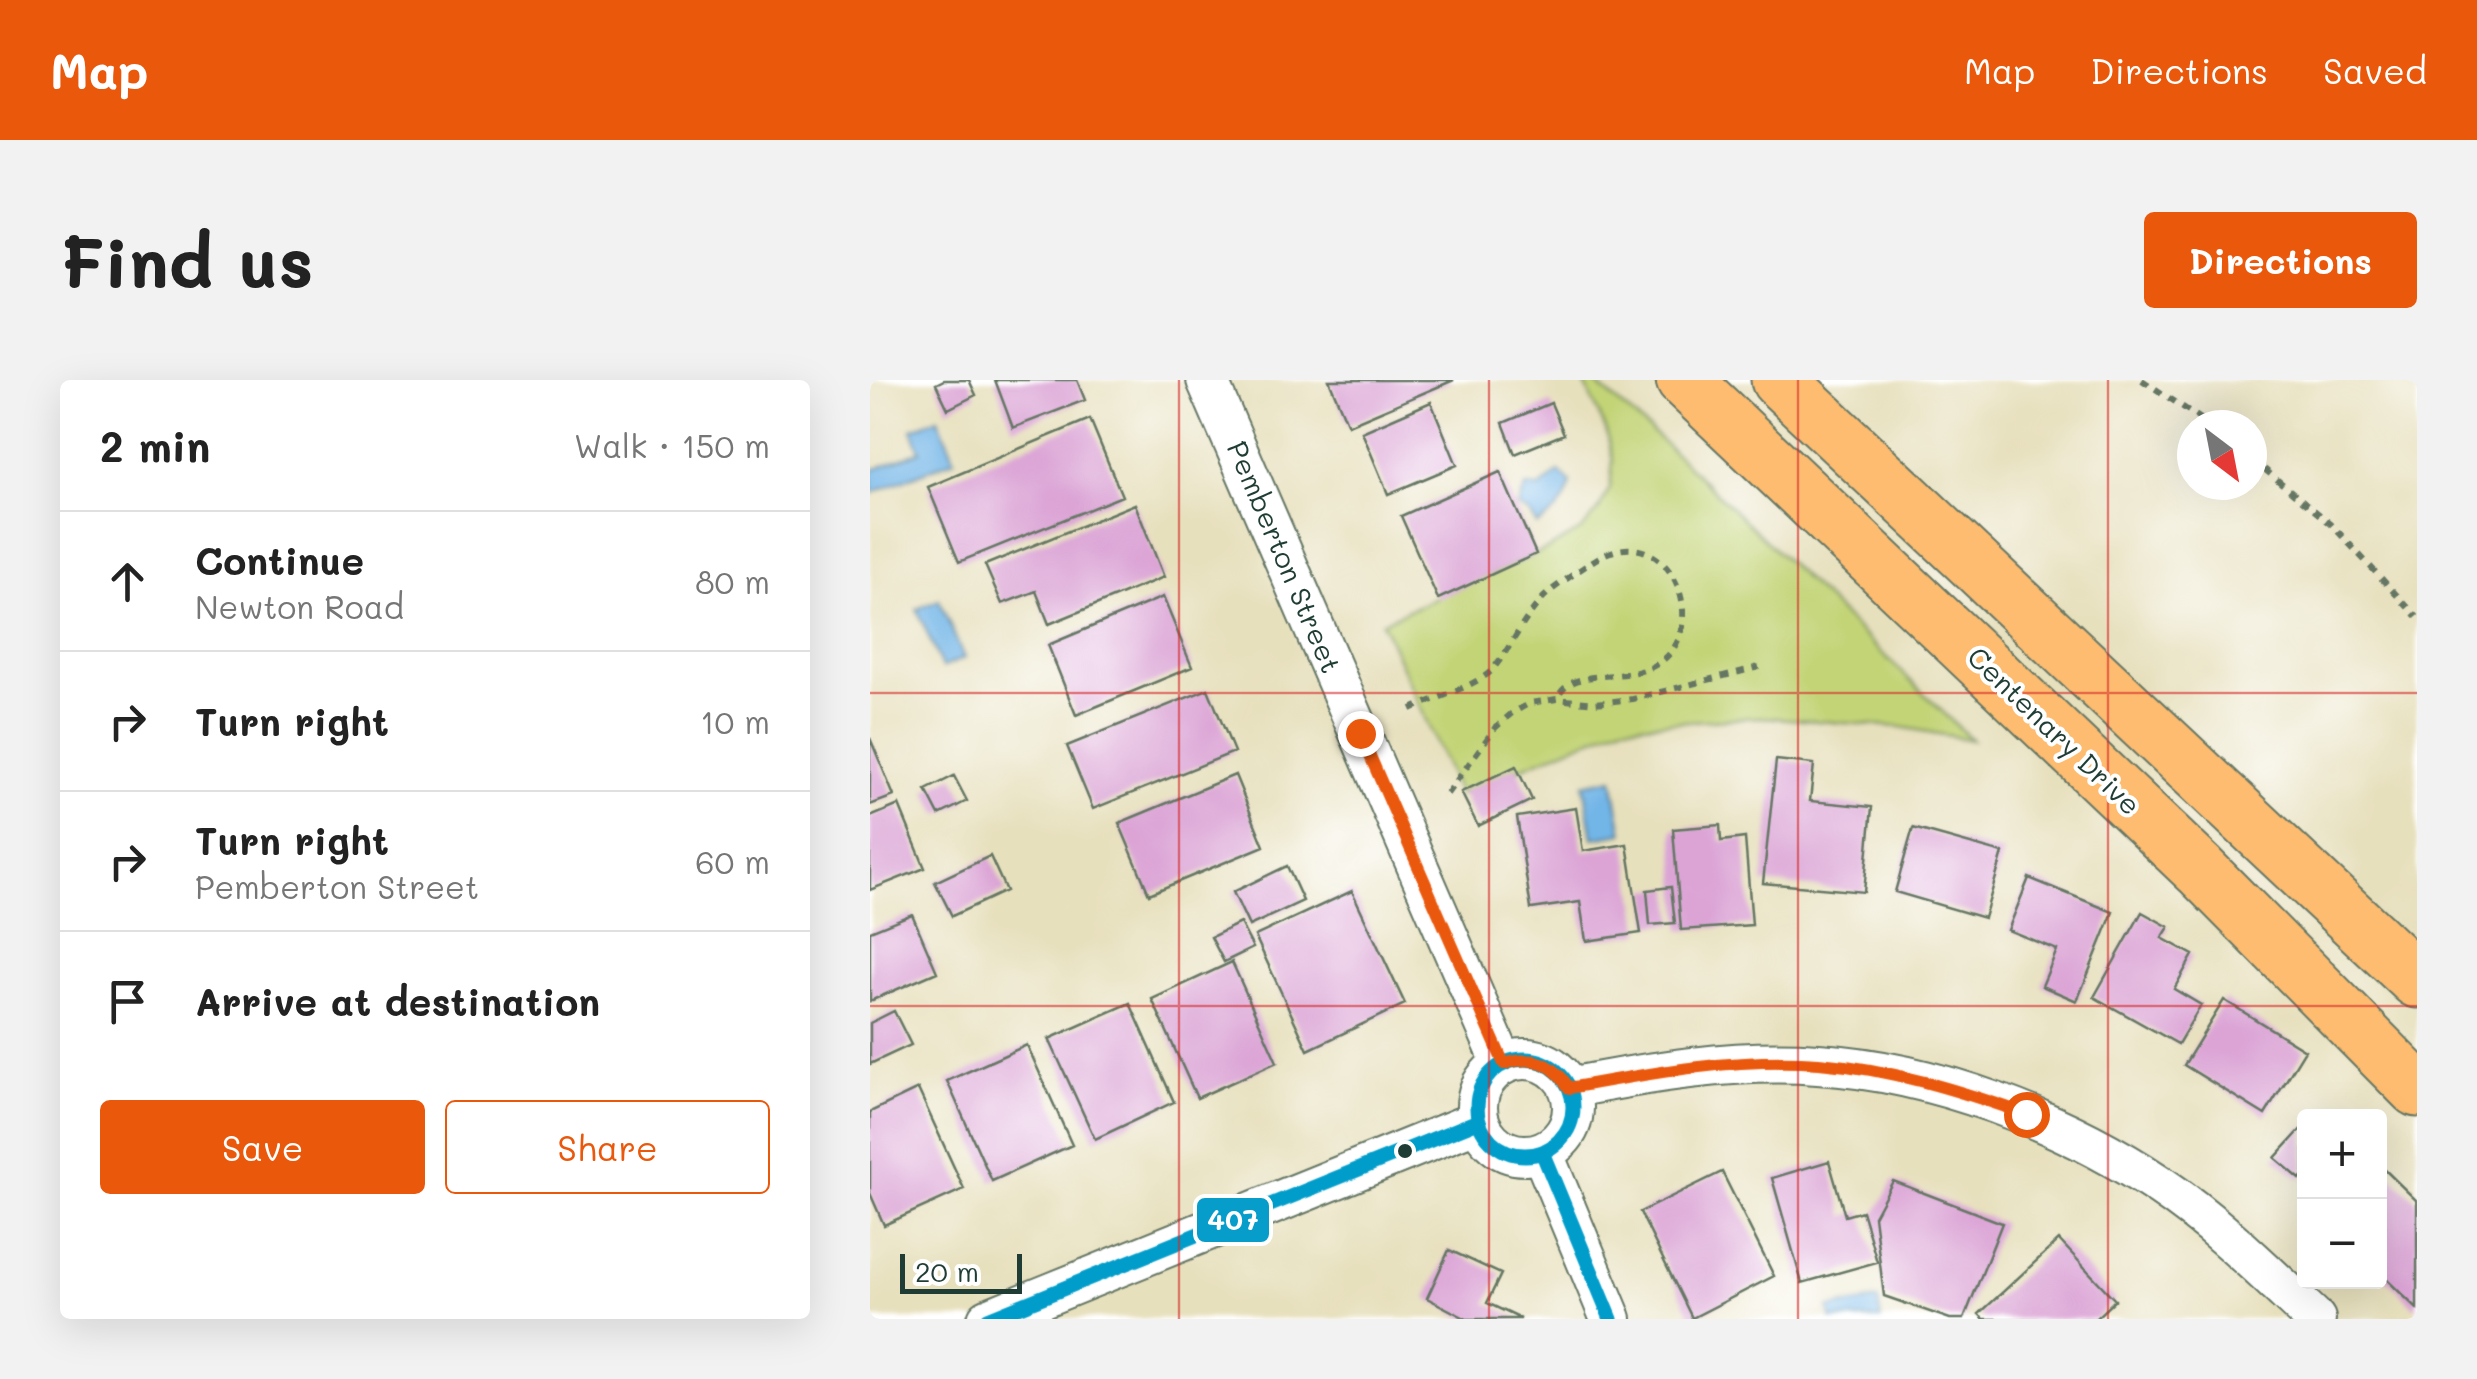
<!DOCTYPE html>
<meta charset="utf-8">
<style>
body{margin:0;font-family:Mali,sans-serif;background:#f2f2f2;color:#222}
.controls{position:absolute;right:30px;bottom:30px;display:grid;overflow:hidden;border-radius:10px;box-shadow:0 10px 40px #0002}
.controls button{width:90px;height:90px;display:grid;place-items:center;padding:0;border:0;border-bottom:2px solid #e0e0e0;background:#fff;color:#222;font:50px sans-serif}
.compass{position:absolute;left:1307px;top:30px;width:90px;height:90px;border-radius:50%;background:#fff;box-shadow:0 10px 40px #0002;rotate:148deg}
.scale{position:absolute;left:30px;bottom:25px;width:122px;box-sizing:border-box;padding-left:10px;border:5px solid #1f3d34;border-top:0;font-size:28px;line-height:35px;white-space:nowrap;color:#1f3d34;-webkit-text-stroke:8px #fff;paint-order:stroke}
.stop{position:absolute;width:30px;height:30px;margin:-22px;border:8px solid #ea580c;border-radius:50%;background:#fff}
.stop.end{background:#ea580c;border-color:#fff;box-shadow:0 2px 10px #0008}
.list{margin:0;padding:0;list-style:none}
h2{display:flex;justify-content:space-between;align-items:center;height:130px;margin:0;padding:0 40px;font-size:42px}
h2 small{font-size:32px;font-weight:400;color:#767676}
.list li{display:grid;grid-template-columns:65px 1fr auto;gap:30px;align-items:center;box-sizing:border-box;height:140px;padding:0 40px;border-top:2px solid #e0e0e0}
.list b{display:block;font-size:38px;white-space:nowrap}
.list p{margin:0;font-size:32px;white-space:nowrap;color:#767676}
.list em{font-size:32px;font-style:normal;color:#767676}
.actions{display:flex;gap:20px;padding:30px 40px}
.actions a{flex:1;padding:22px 0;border:2px solid #ea580c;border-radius:10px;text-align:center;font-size:35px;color:#ea580c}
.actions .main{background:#ea580c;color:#fff}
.icon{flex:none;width:55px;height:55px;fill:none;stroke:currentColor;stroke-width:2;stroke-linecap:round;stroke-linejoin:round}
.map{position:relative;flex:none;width:1547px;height:939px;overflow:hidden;border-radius:10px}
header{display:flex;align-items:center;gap:60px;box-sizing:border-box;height:140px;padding:0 50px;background:#ea580c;color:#fff}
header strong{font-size:48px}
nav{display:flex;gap:55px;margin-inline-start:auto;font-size:35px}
.intro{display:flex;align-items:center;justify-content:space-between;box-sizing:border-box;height:240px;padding:0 60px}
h1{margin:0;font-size:70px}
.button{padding:25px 45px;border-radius:10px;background:#ea580c;color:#fff;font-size:35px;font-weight:700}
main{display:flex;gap:60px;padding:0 60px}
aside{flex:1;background:#fff;border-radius:10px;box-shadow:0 10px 40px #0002}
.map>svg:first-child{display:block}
.green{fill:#c3d477;stroke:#718856;stroke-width:2.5}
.water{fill:#72b5e7;stroke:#48798e;stroke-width:2.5}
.building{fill:#dba4d5}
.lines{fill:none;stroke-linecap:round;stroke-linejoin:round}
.street-casing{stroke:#657664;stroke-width:44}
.highway-casing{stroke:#657664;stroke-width:59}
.path{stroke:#657664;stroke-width:6;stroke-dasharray:8 8;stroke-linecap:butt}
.street{stroke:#fff;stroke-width:40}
.highway{stroke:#febc70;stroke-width:55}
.bus-1-casing{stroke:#fff;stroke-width:22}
.bus-1{stroke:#069dca;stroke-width:15}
.route{stroke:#ea580c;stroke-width:12}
.grid{fill:none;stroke:#d62828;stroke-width:2.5;stroke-opacity:0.55}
.bus-dot{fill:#1f3d34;stroke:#fff;stroke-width:4}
.labels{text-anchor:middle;stroke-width:8;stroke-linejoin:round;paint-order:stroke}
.street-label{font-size:28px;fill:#1f3d34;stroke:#fff}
.line-badge{stroke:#fff;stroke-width:4}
.badge-label{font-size:28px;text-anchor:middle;font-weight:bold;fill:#fff}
</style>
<header>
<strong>Map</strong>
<nav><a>Map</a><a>Directions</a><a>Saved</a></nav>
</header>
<div class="intro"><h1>Find us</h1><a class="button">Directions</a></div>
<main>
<aside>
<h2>2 min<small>Walk · 150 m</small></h2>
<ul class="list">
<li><svg class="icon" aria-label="ahead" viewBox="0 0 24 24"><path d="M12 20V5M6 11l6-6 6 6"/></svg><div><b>Continue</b><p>Newton Road</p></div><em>80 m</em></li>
<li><svg class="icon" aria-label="right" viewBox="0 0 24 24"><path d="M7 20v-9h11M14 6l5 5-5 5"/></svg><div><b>Turn right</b></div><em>10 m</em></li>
<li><svg class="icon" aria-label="right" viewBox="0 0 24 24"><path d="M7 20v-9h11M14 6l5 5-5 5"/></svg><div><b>Turn right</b><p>Pemberton Street</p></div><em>60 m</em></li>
<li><svg class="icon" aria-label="arrive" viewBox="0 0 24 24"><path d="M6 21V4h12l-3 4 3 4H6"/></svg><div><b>Arrive at destination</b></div></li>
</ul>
<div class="actions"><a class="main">Save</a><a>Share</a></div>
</aside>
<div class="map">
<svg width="1547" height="939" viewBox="0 0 1547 939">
<rect width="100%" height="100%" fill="#fff"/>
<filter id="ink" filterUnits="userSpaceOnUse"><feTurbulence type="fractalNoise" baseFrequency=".01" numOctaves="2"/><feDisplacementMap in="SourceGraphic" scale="20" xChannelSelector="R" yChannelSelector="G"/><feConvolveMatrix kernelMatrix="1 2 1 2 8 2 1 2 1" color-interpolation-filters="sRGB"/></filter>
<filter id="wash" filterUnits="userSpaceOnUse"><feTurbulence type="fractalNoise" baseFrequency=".0048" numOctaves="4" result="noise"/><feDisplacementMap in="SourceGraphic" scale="40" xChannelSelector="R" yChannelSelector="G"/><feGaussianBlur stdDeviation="2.25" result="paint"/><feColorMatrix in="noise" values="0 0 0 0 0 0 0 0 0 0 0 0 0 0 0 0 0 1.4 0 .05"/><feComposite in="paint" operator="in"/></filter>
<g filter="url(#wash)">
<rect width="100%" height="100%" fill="#e7e0bd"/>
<path class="green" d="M713,0H722L791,60L1102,360L1030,347L892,337L753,345L589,414L512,242L682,167L712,150L728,131L740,108L743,80L736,50Z"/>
<path class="water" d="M68,38L85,79L2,113L0,91L50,71L42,49Z
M689,92L701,103C695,124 686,134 667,145L659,133L648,127L656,107L670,108Z
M69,220L94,278L72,288L47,229Z
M743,398L753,453L723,458L714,404Z
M1008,920L1011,939H961L959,928Z"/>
<g id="blocks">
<path class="building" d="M74,0H99L106,15L78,29L66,4Z
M125,0H207L215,20L143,48Z
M459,0H584L478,45Z
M561,22L587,85L518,114L492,52Z
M681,23L694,54L645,74L633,43Z
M220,39L252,116L89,182L58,107Z
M630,92L666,174L568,219L531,136Z
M265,124L294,197L179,244L166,211L132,224L115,185Z
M293,217L322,287L206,335L178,265Z
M338,309L364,372L223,429L197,366Z
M0,358L24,416L0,425Z
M906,380L944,384L940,421L1002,427L994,512L893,503Z
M646,386L662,420L608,446L591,412Z
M365,395L394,466L279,514L249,443Z
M84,396L97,421L69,435L56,410Z
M29,425L55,488L0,510V437Z
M706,428L713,471L757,464L771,553L716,561L710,522L661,529L647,437Z
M850,445L851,461L875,458L882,545L811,550L803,449Z
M1043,448L1133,473L1114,538L1025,512Z
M120,476L136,511L82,536L65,502Z
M417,486L433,521L379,546L363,512Z
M1159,498L1243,532L1207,621L1172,606L1187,570L1138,550Z
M801,507L805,543L780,545L777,510Z
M482,511L535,624L438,670L385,556Z
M1272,532L1299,547L1292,558L1323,575L1304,609L1331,625L1308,664L1224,617Z
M42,534L67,592L0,621V551Z
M370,543L383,568L354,582L341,557Z
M362,582L407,682L327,718L282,619Z
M1354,620L1435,670L1395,735L1314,685Z
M260,623L304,722L225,759L179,659Z
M24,631L41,665L0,684V643Z
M157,665L202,765L122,801L77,701Z
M48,709L94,809L14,845L0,813V732Z
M1434,746V794L1430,799L1405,778Z
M959,781L975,836L992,831L1007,882L932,903L902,798Z
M1510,785L1547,821V929L1510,893V852L1515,846L1510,840Z
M852,792L904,896L822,938L770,832Z
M1023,801L1132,843L1094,939H1080L1014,916L1004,836Z
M1189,860L1245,920L1225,939H1114L1109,934Z
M579,870L631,894L617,923L651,939H597L557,918Z"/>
</g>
</g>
<g filter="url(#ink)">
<use href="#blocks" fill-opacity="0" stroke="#657664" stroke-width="2.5"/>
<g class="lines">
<g class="street-casing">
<path id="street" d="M337,0L633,684
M607 727a48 48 0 1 1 96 0a48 48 0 1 1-96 0Z
M699,708C781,692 865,678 948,684C1063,691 1194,741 1289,805C1346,843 1395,892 1445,939
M672,772L741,939
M118,939L608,741"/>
</g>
<g class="highway-casing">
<path id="highway" d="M814,0L1330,490L1547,709
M909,0L1547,600"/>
</g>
<path class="path" d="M1272,0L1340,45
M1382,79L1461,144L1547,237
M541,329C561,320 611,304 623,289C641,267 653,240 672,219C681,209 696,200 708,191C719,184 728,176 741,172C798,152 833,231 801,272C769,312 704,279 687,319
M577,414L624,349L642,333L660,323L687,319L725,323L763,319L889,287"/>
<use href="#street" class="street"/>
<use href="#highway" class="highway"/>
<g class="bus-1-casing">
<path id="bus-1" d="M607 727a48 48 0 1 1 96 0a48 48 0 1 1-96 0Z
M672,772L741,939
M118,939L608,741"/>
</g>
<use href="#bus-1" class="bus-1"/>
</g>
</g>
<g class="lines" filter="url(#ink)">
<path class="route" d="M490,353L634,684C663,675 683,682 699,708C781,693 865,677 949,683C1020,689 1091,711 1156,734"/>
</g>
<path class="grid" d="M309,0V939M619,0V939M928,0V939M1238,0V939M0,313H1547M0,626H1547"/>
<circle class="bus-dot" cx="535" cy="771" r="9"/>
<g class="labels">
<g class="street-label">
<text transform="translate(414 177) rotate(67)" y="10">Pemberton Street</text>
<text transform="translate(1184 351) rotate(44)" y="10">Centenary Drive</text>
</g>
</g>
<rect class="line-badge" x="325" y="816" width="76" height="48" rx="10" fill="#069dca"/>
<g class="badge-label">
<text x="363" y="850">407</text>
</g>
</svg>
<div class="controls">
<button>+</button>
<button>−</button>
</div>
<svg class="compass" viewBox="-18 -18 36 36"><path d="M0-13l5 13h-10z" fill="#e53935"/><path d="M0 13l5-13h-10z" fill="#767676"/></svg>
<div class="scale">20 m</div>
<div class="stop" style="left:1156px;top:734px"></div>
<div class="stop end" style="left:490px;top:353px"></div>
</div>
</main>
